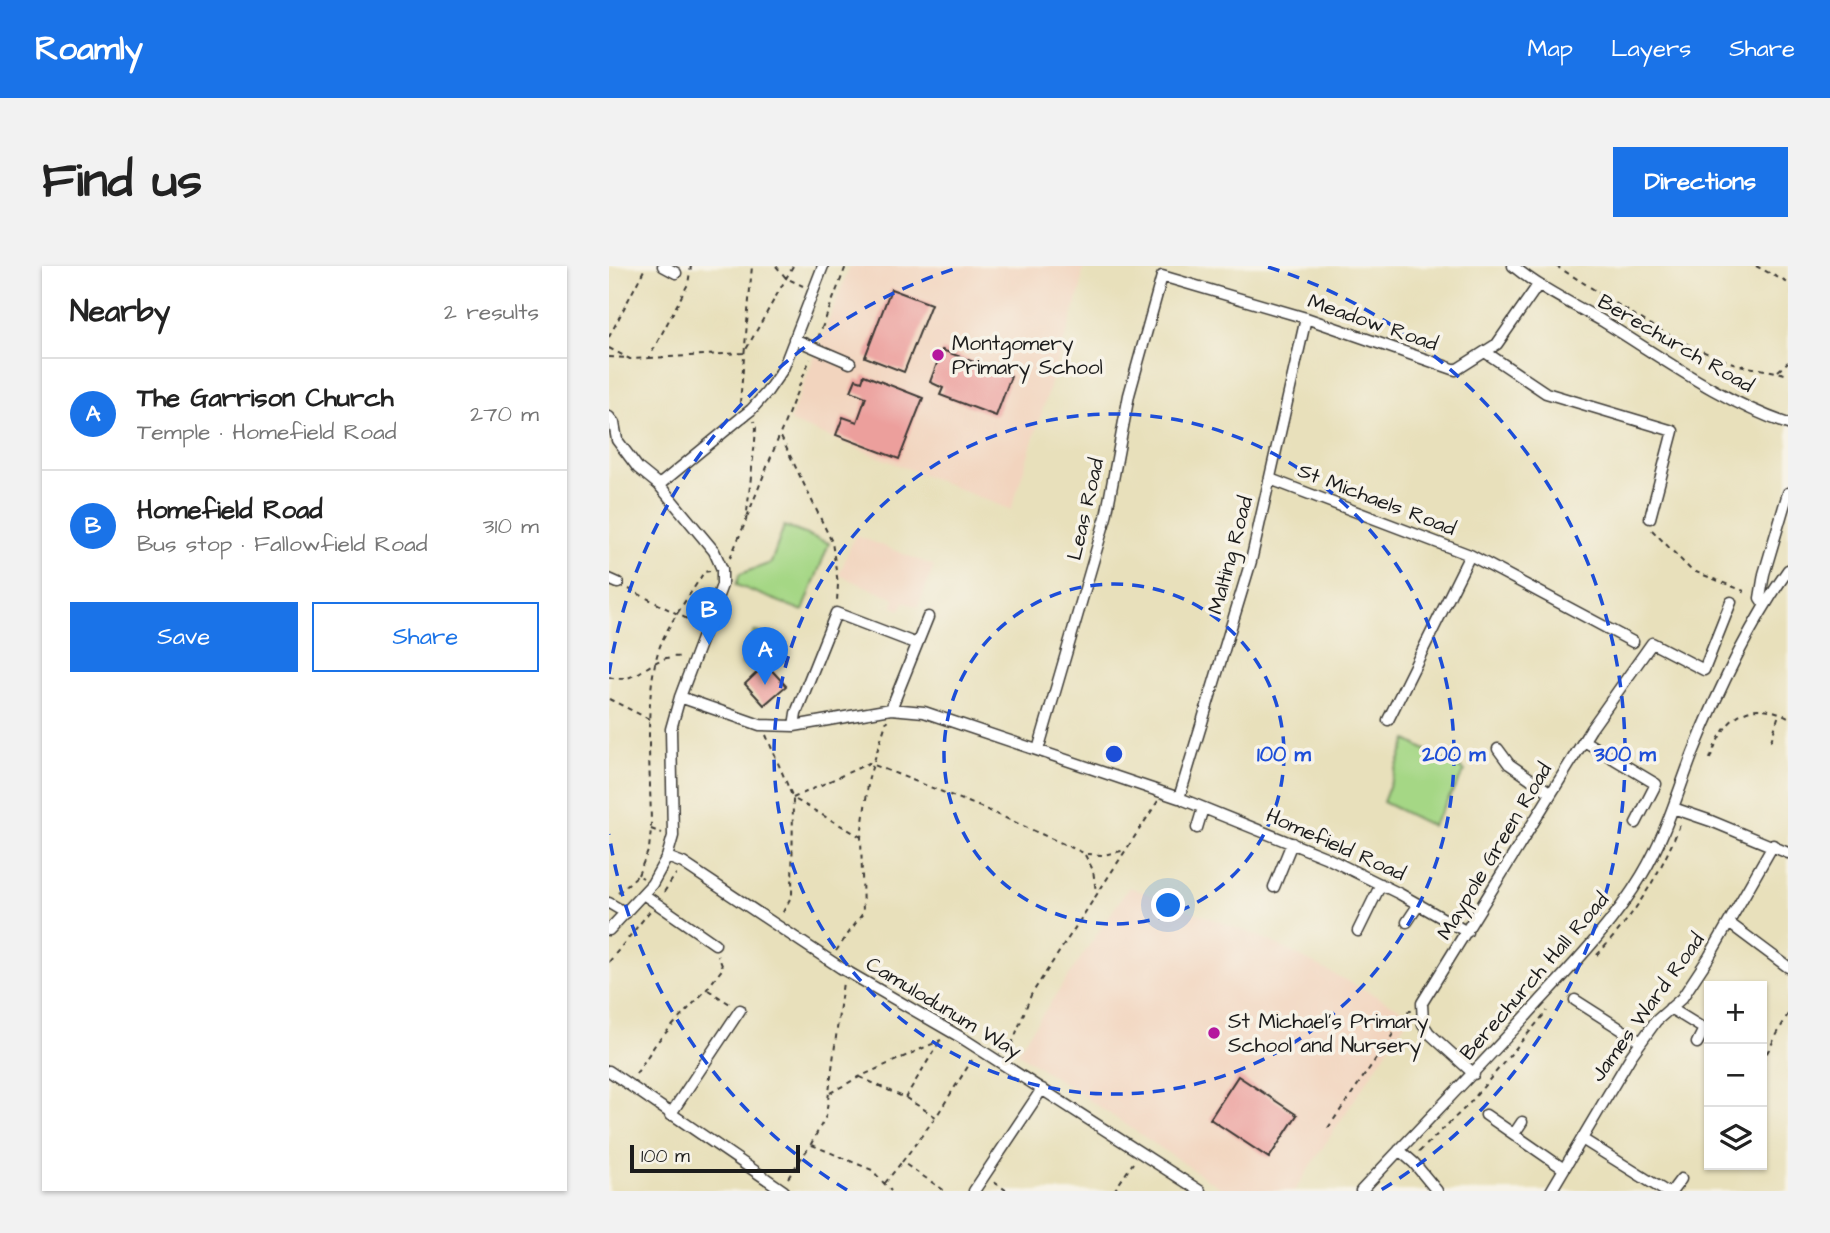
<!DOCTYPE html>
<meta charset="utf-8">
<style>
body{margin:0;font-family:"Architects Daughter",sans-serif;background:#f2f2f2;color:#222}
.controls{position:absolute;right:21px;bottom:21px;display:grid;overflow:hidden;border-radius:0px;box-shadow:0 2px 5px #0004}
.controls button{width:63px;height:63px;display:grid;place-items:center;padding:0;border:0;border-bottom:2px solid #e0e0e0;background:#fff;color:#222;font:35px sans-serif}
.scale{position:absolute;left:21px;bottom:18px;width:170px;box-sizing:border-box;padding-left:7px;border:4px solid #1c1c1c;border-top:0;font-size:19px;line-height:24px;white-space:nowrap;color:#1c1c1c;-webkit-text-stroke:5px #f7f3e8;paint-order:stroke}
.you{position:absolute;left:560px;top:640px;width:24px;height:24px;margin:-18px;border:5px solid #fff;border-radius:50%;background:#1a73e8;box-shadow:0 0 0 10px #1a73e833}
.badge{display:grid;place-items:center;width:46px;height:46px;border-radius:50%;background:#1a73e8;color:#fff;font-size:23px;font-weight:700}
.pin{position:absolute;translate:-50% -58px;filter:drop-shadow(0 2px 4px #0008)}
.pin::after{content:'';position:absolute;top:37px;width:24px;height:21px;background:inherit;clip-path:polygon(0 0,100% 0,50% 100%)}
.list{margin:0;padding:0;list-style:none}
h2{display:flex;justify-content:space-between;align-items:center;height:91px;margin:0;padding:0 28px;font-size:30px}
h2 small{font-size:23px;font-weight:400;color:#767676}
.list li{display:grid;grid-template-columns:46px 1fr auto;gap:21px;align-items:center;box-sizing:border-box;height:112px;padding:0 28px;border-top:2px solid #e0e0e0}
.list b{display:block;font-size:26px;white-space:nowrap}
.list p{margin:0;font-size:23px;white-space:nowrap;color:#767676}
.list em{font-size:23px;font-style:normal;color:#767676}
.actions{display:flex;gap:14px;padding:21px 28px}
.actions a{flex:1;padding:16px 0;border:2px solid #1a73e8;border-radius:0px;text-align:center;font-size:24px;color:#1a73e8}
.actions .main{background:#1a73e8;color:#fff}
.icon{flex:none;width:38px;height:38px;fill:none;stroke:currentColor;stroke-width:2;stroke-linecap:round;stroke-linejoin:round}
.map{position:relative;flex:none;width:1179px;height:925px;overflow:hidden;border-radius:0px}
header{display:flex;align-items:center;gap:42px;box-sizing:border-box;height:98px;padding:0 35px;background:#1a73e8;color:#fff}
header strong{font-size:33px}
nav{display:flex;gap:38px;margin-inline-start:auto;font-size:24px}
.intro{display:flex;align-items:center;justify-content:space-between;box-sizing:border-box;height:168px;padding:0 42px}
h1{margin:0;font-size:49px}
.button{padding:18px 32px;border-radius:0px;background:#1a73e8;color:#fff;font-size:24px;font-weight:700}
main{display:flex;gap:42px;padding:0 42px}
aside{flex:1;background:#fff;border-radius:0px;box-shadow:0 2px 5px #0004}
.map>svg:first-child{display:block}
.built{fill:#f2d4be}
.green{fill:#a5d785;stroke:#607a50;stroke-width:2}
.building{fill:#ec9f9c}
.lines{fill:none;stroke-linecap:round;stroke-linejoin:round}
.minor-casing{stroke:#3b3934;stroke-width:13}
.path{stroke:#3b3934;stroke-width:2;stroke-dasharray:5 5;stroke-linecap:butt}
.minor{stroke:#fff;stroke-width:10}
.minor-bridge-casing{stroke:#3b3934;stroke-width:13;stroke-linecap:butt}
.minor-bridge{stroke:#fff;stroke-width:10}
.ring{fill:none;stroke:#1d4ed8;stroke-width:3.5;stroke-dasharray:12 9}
.poi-dot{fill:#b5179e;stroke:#f7f3e8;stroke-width:2.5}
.labels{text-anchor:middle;stroke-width:7;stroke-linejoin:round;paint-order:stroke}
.street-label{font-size:21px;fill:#1c1c1c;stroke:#f7f3e8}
.poi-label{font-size:21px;fill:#1c1c1c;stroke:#f7f3e8;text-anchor:start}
.centre{fill:#1d4ed8;stroke:#f7f3e8;stroke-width:3.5}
.ring-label{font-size:21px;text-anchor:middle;font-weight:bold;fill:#1d4ed8;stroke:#f7f3e8;stroke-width:7;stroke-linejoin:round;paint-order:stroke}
</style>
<header>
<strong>Roamly</strong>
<nav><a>Map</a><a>Layers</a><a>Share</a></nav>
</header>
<div class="intro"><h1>Find us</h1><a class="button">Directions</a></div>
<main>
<aside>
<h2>Nearby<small>2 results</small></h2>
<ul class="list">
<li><span class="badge">A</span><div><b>The Garrison Church</b><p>Temple · Homefield Road</p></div><em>270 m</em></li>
<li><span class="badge">B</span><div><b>Homefield Road</b><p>Bus stop · Fallowfield Road</p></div><em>310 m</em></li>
</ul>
<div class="actions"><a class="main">Save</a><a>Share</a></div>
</aside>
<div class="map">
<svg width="1179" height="925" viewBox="0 0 1179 925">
<rect width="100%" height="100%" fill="#f7f3e8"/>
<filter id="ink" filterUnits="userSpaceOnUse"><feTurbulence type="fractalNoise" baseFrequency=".0143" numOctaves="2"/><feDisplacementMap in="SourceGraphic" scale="14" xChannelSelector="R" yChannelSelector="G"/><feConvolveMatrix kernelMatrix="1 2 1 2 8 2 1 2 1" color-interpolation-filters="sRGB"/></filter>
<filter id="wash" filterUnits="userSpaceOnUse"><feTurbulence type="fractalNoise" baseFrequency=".00686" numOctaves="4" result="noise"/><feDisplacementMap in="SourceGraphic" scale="28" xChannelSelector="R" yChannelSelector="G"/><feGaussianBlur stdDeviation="1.57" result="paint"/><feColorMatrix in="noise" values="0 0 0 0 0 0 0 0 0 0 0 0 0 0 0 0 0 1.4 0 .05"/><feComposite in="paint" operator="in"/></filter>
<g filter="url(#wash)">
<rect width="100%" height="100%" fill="#e8e0bb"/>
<path class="built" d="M241,0H474L472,22L402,244L180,155Z
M246,269L325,300L309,341L295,336L291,344L284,341L286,333L230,309Z
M520,621L659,674L802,748L685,925H616L408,786Z"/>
<path class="green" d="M175,260L220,277L194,345L127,319L131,308L162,297Z
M145,365L173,376L145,402L133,398Z
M798,474L856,505L823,560L774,536Z"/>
<g id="blocks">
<path class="building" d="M282,23L322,38L295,106L256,91Z
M333,84L402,110L387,150L331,129L334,122L321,116Z
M255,109L314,132L290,193L227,169L234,151L248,156L257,131L242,125L247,113L253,115Z
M157,398L177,420L155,439L136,418Z
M629,810L688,849L660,892L601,853Z"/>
</g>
</g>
<g filter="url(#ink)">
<use href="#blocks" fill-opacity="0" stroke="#3b3934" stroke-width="2"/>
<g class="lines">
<g class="minor-casing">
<path id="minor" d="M54,0L67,7
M904,0C932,23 964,38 995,56C1055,93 1112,135 1179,158
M185,73L241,97
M876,86L937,127L1064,165L1041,252
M142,144L158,126L174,103L214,0
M0,151L5,157L8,174L29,202L50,219L105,285L113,303V319L71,431L62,463L64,570L58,591L43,618L0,664
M661,213L861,289L1024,376
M50,219L133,151
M0,313L9,317
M1155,338L1151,332L1155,308L1179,227
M71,431L151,459L185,460L282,443L315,446L570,532L642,295L697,52
M282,443L319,351
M779,454L861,289
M185,460L187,447L227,347L308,378
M975,475L1047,518L1027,557
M889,483L900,498L942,527
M429,484L497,251L520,129L553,10L697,52L847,104L888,78L929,19
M575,534L716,591L791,628L858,666
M1064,542L1102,555L1179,587
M588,562L594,542
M58,591L74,597L232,702L353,772L591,925
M665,621L683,577
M34,628L106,678
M0,637L17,647
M798,656L810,638
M1120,657L1179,701
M749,665L772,618
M966,734L1032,776
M1061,742L1100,766
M1088,777L1095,763
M0,805L175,925
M865,808L820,767L814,758L813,737L982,463L1043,377L1095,404L1122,336
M61,849L131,744
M877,849L955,903
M905,868L913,856
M973,873L1056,925
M790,884L805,897L828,925
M365,925L433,823
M752,925C811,861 872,800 930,736C967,696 1005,656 1033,609C1056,571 1068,528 1084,487C1110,422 1139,361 1179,304
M942,925L1022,790L1047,755L1073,732L1100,691L1164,579
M1063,925L1072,913"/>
</g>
<path class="path" d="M167,0L177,12L194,20
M947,0C1004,34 1057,74 1121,96C1139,103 1160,103 1179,109
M1147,0L1179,17
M0,71L37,0
M209,72L237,0
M0,82L21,93L40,92L79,18L82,0
M0,91L20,92
M40,92L135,87L184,0
M1169,105L1179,96
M131,137L143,0
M172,171L223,276L229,318L228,335
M138,251L201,93
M1043,264L1082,304L1135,325L1133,331
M121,292L137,255L146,175L147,162L145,155
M20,323L86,357
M0,411C30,421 40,387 73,391
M0,433L40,453
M157,469L184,532L183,629L173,648
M1162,475L1170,448
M1101,493C1114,455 1137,429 1179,451
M184,532L260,497L374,542L477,588L494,589L517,584
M187,534L252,571
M42,563L53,567
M476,589L484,604L487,626
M29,609L40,583L42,563C42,510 33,422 53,375C62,354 83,326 95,306L101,305
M55,626L67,608
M9,627L29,609L34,612
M227,685L254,647L252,571L260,511L278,454
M988,689C1025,650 1053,606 1072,556
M0,696L41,645
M99,724L121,738
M399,788L422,729L549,535
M1153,796L1179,748
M27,808L48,776L98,723L114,702L109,689
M251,811L296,832L331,775
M221,827L250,811L332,774
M297,832L327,851L363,794
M326,852L293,896L336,925
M719,862L800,745H804
M203,879L263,904L282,925
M810,886L860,838L938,745
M179,912L202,878L217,850L234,716
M385,916L398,925
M276,917L292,897
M505,925L524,897"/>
<use href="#minor" class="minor"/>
<g class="minor-bridge-casing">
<path id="minor-bridge" d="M133,151L142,144"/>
</g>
<use href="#minor-bridge" class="minor-bridge"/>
</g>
</g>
<g class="ring">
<circle cx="505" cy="488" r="170"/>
<circle cx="505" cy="488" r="340"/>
<path d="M238 924A511 511 0 0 1 0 568M0 408A511 511 0 0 1 351 1M659 1A511 511 0 0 1 772 924"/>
</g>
<g class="poi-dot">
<circle cx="329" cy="89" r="7"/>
<circle cx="605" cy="767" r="7"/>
</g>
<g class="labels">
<g class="street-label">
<text transform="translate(764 56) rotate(19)" y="7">Meadow Road</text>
<text transform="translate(1067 77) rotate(30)" y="7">Berechurch Road</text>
<text transform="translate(768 233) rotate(21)" y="7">St Michaels Road</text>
<text transform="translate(476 243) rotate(-77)" y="7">Leas Road</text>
<text transform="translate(621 289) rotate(-75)" y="7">Malting Road</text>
<text transform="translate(727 578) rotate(24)" y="7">Homefield Road</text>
<text transform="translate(885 585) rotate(-59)" y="7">Maypole Green Road</text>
<text transform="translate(925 710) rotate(-49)" y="7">Berechurch Hall Road</text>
<text transform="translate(335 741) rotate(31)" y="7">Camulodunum Way</text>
<text transform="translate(1038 741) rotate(-54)" y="7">James Ward Road</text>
</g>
<g class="poi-label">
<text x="343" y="84">Montgomery<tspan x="343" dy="24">Primary School</tspan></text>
<text x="619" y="762">St Michael's Primary<tspan x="619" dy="24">School and Nursery</tspan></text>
</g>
</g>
<circle cx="505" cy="488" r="10" class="centre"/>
<g class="ring-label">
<text x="675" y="495">100 m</text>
<text x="845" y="495">200 m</text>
<text x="1016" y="495">300 m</text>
</g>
</svg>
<div class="controls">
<button>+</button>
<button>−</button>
<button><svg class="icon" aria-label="layers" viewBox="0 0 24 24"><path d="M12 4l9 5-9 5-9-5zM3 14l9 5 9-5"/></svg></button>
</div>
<div class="scale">100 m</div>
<div class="you"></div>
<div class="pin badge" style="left:156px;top:419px">A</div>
<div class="pin badge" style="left:100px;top:379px">B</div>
</div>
</main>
